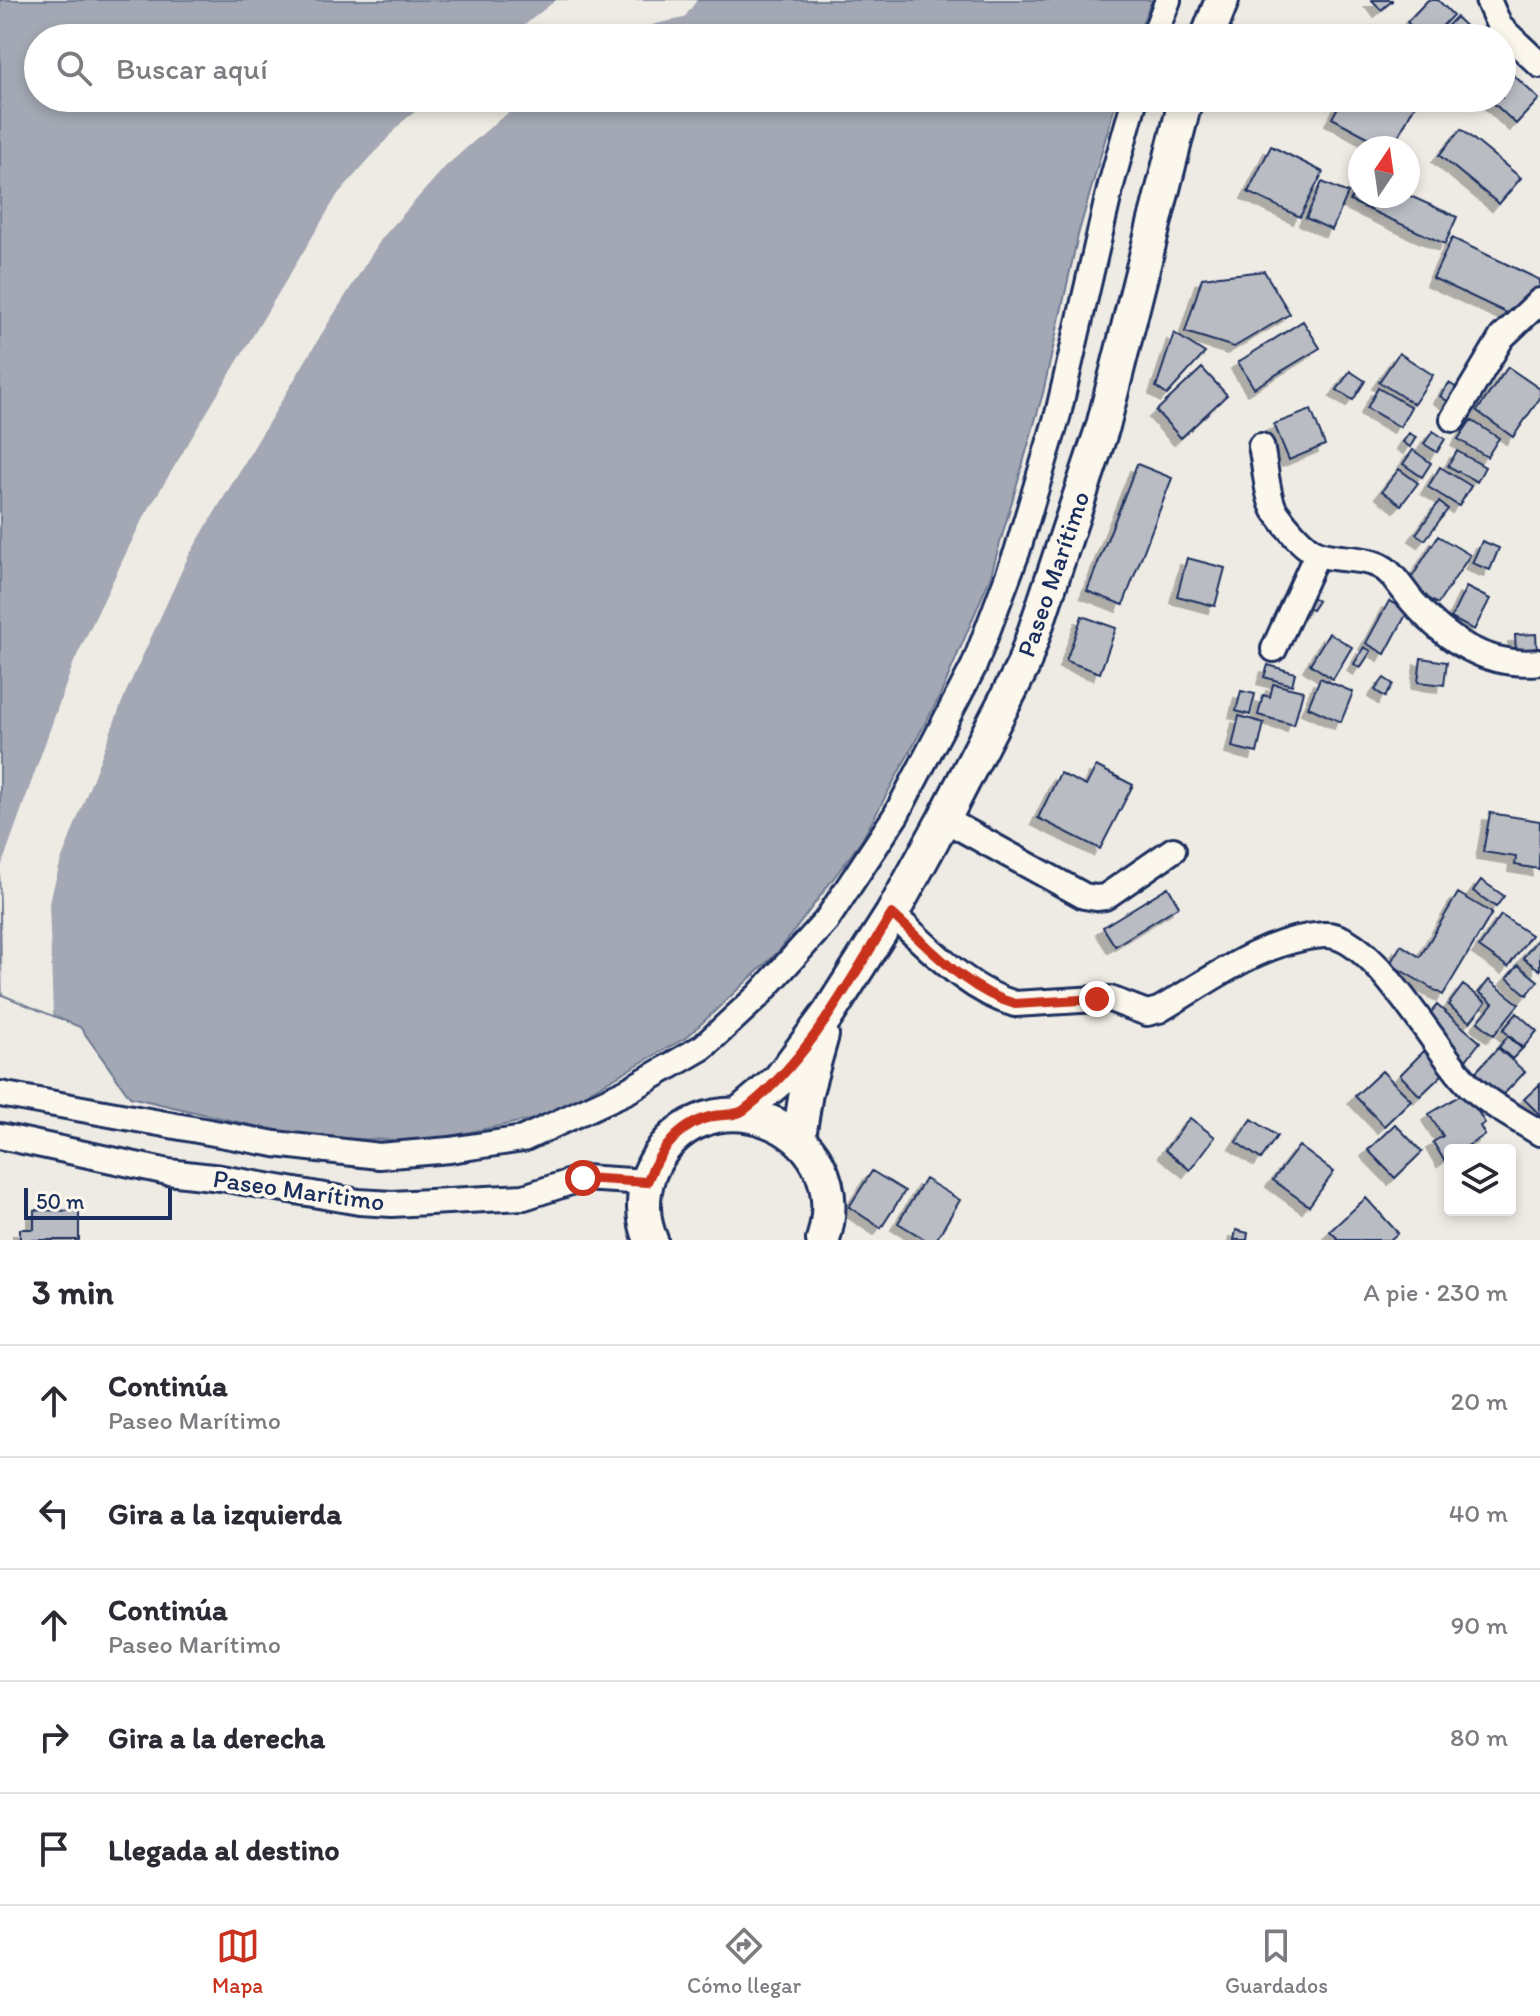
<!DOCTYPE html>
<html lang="es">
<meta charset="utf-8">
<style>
body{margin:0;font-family:Itim,sans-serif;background:#f7f7f7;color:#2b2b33}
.controls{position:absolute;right:24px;bottom:24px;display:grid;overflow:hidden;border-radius:8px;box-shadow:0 4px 12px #0003}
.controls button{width:72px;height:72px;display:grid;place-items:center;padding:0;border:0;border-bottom:2px solid #e1e1e2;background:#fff;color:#2b2b33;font:40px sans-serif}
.compass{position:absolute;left:1348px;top:136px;width:72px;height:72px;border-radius:50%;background:#fff;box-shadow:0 4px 12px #0003;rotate:13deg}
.scale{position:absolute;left:24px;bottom:20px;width:148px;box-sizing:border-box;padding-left:8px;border:4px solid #1b2f5e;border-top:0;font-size:22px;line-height:28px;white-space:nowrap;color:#1b2f5e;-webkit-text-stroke:6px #fbf7ec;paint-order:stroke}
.stop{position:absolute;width:24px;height:24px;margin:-18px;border:6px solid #c8321e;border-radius:50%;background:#fff}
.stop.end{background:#c8321e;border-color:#fff;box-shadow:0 2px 8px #0008}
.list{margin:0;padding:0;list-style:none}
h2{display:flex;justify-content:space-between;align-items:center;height:104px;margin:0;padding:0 32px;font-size:34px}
h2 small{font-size:26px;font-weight:400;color:#7c7c81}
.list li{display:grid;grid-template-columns:52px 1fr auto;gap:24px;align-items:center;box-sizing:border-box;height:112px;padding:0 32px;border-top:2px solid #e1e1e2}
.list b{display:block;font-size:30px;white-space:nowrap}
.list p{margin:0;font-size:26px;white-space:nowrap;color:#7c7c81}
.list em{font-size:26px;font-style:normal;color:#7c7c81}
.icon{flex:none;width:44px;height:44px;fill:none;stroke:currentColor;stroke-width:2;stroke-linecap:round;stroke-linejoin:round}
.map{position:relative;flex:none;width:1540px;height:1240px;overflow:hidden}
.search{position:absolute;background:#fff;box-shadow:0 4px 12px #0003;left:24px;right:24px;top:24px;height:88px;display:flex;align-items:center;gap:20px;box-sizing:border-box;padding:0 28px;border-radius:44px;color:#7c7c81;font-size:30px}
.sheet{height:664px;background:#fff}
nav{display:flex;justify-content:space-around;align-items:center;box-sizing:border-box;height:112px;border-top:2px solid #e1e1e2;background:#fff;font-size:22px;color:#7c7c81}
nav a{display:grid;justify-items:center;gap:4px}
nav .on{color:#c8321e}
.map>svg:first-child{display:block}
.water{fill:#a3a8b4;stroke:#6d7892;stroke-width:2}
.pier{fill:#eeebe4}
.building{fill:#b9bcc3;stroke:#1b2f5e;stroke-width:2;filter:url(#shadow)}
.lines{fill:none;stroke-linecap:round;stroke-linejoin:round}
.minor-casing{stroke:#1b2f5e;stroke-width:30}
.major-casing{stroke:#1b2f5e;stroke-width:38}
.minor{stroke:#fbf7ec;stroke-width:24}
.major{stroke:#fbf7ec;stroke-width:32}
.route{stroke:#c8321e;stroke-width:10}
.labels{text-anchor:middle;stroke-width:8;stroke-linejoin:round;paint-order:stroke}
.street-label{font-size:26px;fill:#1b2f5e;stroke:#fbf7ec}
</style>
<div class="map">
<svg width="1540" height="1240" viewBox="0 0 1540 1240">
<defs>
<filter id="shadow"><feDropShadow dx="-7" dy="7" stdDeviation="0" flood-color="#0004"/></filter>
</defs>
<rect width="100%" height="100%" fill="#eeebe4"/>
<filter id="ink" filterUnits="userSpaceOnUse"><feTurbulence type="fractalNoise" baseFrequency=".0125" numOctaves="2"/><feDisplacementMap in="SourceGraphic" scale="16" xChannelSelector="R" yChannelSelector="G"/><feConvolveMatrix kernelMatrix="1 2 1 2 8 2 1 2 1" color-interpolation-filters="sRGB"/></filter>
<g filter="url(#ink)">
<path class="water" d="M0,0H1152L1136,38H38V98H1117L1078,235L1043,393L990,578L940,696L862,840L779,951L687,1037L544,1117L425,1141L302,1137L130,1097L80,1027L0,994Z"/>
<path class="pier" d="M556,0H697L684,18L655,24L622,38H508Z
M432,98H530L497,121L446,166L382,238L327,325L188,557L126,692L61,861L49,903L53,1015L3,994L0,870L74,662L141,522L338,194L402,122Z"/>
<path class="building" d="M1372,0H1392V1L1381,10Z
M1428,0H1438L1453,15L1431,38H1423L1407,22Z
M1456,17L1478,38H1436Z
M1506,68L1539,99L1516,124L1488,98H1502V72Z
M1343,98H1407L1416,103L1392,148H1388L1332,118Z
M1461,129L1521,178L1499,204L1439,155Z
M1271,146L1323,172L1300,217L1248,192Z
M1360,178V196L1408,195L1457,217L1445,244L1350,201Z
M1322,182L1348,193L1332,230L1306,218Z
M1452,238L1540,280V289L1511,315L1433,278Z
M1264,271L1290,314L1234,347L1185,332L1202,278Z
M1303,321L1320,348L1254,388L1238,362Z
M1174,333L1205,353L1167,395L1156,387Z
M1399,353L1433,375L1414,404L1379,382Z
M1508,367L1540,389V398L1513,437L1477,411Z
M1202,368L1227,395L1181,438L1156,411Z
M1350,371L1365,381L1353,400L1337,390Z
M1449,383L1462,391L1453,405L1440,396Z
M1378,388L1411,407L1400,427L1367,408Z
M1311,410L1325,445L1289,460L1274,424Z
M1471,420L1499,438L1487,457L1458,439Z
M1433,431L1445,439L1437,452L1424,444Z
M1409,433L1416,437L1410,447L1403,442Z
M1413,450L1431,463L1422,477L1403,464Z
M1457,451L1485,467L1477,482L1448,466Z
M1137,464L1172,478L1123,605L1087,591Z
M1440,467L1471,486L1459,506L1428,487Z
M1399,469L1418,483L1401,505L1382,491Z
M1439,502L1448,509L1425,540L1416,534Z
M1438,536L1470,555L1438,604L1407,585Z
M1482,541L1499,548L1490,570L1472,563Z
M1187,558L1225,568L1215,606L1177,596Z
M1466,587L1490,599L1474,630L1451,618Z
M1309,595L1318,601L1312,610L1303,604Z
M1389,601L1408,611L1385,654L1366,643Z
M1082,616L1116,628L1100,673L1066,661Z
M1329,633L1352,647L1333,679L1310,664Z
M1536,634L1537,652H1516L1515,635Z
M1364,647L1371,651L1360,668L1354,664Z
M1421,658L1447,662L1444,685L1418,682Z
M1268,665L1295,673L1292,685L1264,677Z
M1320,678L1353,692L1341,722L1308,707Z
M1384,678L1393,684L1385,697L1375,690Z
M1273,684L1303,691L1294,725L1258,715L1263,695L1270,697Z
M1241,691L1255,694L1250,715L1236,711Z
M1239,716L1264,723L1257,753L1232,747Z
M1096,766L1133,785L1100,849L1038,818L1060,773L1086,786Z
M1490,813L1540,821L1539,869L1515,865L1516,857L1483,852Z
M1481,880L1504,896L1496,907L1473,891Z
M1168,887L1179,906L1115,946L1103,927Z
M1458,893L1492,913L1443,995L1390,964L1401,945L1420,957Z
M1501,915L1531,935L1508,967L1479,947Z
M1540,936V970L1523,958Z
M1518,965L1538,981L1527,995L1507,978Z
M1489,980L1519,1004L1494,1035L1478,1022L1493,1003L1479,992Z
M1463,985L1486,1002L1470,1022L1448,1005Z
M1437,1005L1480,1042L1466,1060L1422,1023Z
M1517,1013L1537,1031L1523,1048L1503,1030Z
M1508,1036L1522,1049L1512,1059L1499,1047Z
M1498,1048L1525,1072L1502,1096L1498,1092L1492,1099L1470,1078Z
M1424,1051L1445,1072L1420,1096L1400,1075Z
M1382,1071L1411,1100L1384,1126L1355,1096Z
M1540,1084V1115L1524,1099Z
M1466,1092L1485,1123L1480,1126L1485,1135L1461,1150H1450V1156L1444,1160L1433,1142L1443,1136L1429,1114Z
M1190,1118L1215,1137L1190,1170L1165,1150Z
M1252,1119L1277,1136L1261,1159L1236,1142Z
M1395,1124L1422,1152L1395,1178L1368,1150Z
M1299,1146L1334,1172L1309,1206L1273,1180Z
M872,1171L905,1191L881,1228L849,1207Z
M925,1179L960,1200L936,1240H926L898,1223Z
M1366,1198L1398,1233L1390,1240H1339L1330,1231Z
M34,1210L79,1211V1240H20V1229H34Z
M1236,1230L1248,1233L1247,1240H1234Z"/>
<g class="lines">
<g class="minor-casing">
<path id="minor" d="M1488,0L1500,27L1540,65
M1153,38L1168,0
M1453,419L1502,337L1540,301
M1261,446C1265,462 1267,500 1276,512C1285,525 1304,549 1319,554C1340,561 1367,556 1385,569C1396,577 1404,592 1413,602C1446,640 1488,668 1540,662
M1274,649L1317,554
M944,819L1084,896L1096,898L1105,897L1173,850
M892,914C929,947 966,990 1015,1004L1097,999H1110L1147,1013L1159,1010C1211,980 1263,939 1324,935C1372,931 1436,1053 1469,1085C1490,1105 1516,1118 1540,1133
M0,1094L275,1144L379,1156L450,1150L523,1139L627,1091L703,1047L758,996L826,921L896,815L974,666L1017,552L1058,414L1111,185L1135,98
M0,1136L168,1172L221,1178L359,1202L392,1204L524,1197L583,1178L647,1182"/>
</g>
<g class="major-casing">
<path id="major" d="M1207,38L1222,0
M740,1113L779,1080L829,1013L892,914L944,819L1023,666L1103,426L1186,98
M799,1137L806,1092L822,1035
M651,1240C642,1220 642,1195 649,1175C694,1062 860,1121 823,1240"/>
</g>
<use href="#minor" class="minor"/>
<use href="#major" class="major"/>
</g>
</g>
<g class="lines" filter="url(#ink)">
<path class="route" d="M583,1178L647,1182C659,1151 680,1123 714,1116C724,1114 736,1116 744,1110C809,1061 849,981 892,914C929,947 966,990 1015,1004L1097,999"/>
</g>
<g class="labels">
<g class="street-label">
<text transform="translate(1053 574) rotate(-71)" y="9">Paseo Marítimo</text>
<text transform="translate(299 1190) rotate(8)" y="9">Paseo Marítimo</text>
</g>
</g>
</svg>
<div class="controls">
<button><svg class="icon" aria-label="layers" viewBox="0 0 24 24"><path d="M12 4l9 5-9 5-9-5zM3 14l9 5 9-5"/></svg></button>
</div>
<svg class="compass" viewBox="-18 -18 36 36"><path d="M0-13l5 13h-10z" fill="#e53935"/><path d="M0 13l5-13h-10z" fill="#7c7c81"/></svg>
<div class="scale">50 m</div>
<div class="stop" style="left:583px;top:1178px"></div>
<div class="stop end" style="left:1097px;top:999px"></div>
<div class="search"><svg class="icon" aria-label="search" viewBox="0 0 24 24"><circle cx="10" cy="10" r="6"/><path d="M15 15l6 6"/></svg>Buscar aquí</div>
</div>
<section class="sheet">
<h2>3 min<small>A pie · 230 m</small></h2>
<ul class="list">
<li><svg class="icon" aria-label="ahead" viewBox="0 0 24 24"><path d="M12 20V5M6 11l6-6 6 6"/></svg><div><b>Continúa</b><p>Paseo Marítimo</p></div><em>20 m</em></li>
<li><svg class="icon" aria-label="left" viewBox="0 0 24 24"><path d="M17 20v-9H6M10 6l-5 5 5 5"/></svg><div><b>Gira a la izquierda</b></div><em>40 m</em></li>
<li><svg class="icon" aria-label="ahead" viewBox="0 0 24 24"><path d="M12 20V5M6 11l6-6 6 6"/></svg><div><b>Continúa</b><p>Paseo Marítimo</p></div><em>90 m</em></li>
<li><svg class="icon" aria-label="right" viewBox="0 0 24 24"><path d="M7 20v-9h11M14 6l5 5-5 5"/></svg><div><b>Gira a la derecha</b></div><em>80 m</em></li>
<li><svg class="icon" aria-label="arrive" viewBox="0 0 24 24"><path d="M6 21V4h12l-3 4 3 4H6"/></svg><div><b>Llegada al destino</b></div></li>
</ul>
</section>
<nav>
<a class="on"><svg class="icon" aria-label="map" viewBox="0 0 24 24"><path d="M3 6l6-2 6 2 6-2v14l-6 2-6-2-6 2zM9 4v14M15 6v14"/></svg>Mapa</a>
<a><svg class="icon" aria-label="directions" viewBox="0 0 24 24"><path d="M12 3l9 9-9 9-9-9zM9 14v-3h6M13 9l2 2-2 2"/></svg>Cómo llegar</a>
<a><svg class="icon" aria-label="saved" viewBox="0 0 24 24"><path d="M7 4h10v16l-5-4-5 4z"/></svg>Guardados</a>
</nav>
